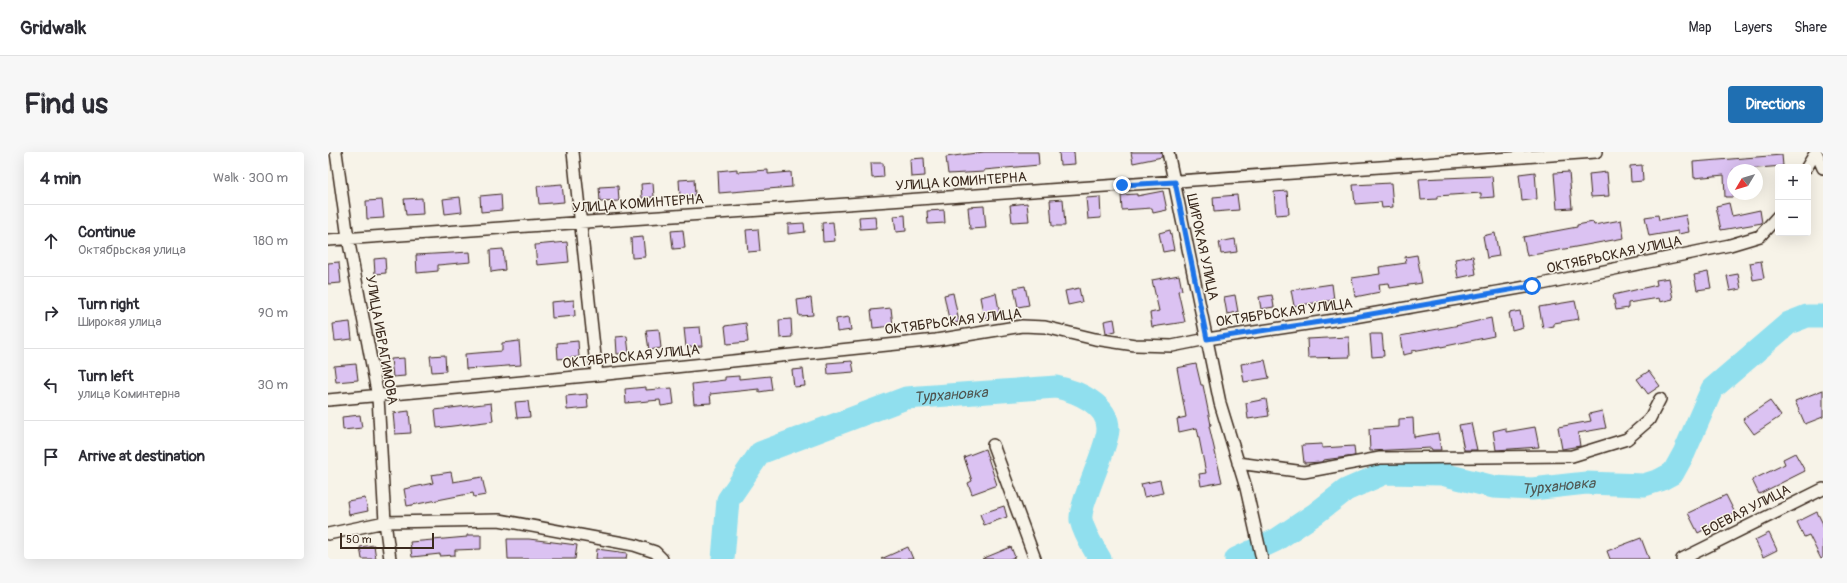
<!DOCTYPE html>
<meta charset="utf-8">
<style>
body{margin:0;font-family:Pangolin,sans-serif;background:#f7f7f7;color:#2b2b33}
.controls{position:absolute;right:12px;top:12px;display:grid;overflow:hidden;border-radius:4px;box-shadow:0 4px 16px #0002}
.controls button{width:36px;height:36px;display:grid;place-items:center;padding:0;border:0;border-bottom:1px solid #e1e1e2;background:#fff;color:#2b2b33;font:20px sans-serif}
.compass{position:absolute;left:1399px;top:12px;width:36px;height:36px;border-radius:50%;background:#fff;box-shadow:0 4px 16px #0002;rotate:232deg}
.scale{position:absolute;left:12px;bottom:10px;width:94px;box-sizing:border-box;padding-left:4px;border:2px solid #3b2a1e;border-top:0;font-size:11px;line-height:14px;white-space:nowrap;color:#3b2a1e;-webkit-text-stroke:3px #f7f3e8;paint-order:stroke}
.stop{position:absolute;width:12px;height:12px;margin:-9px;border:3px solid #1a73e8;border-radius:50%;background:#fff}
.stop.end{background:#1a73e8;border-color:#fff;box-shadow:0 1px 4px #0008}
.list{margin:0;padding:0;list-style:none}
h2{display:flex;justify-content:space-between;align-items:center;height:52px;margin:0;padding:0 16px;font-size:17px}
h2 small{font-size:13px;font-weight:400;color:#7c7c81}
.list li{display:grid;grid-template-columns:26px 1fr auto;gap:12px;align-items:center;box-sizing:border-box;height:72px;padding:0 16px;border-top:1px solid #e1e1e2}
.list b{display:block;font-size:15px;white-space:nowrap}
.list p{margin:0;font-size:13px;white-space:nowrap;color:#7c7c81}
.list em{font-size:13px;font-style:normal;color:#7c7c81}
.icon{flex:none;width:22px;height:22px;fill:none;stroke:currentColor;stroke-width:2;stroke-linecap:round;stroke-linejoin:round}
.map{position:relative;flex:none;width:1495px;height:407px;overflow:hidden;border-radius:4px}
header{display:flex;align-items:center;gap:24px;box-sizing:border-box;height:56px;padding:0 20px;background:#fff;border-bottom:1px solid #e1e1e2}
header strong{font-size:19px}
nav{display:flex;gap:22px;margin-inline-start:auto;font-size:14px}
.intro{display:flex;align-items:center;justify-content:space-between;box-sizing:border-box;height:96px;padding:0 24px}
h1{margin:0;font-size:28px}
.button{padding:10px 18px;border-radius:4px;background:#1f6fb2;color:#fff;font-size:14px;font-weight:700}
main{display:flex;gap:24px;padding:0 24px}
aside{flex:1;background:#fff;border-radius:4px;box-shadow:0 4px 16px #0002}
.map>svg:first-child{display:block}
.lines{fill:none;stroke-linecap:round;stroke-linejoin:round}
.river{stroke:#90dfee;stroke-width:23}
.building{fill:#dbc2f2;stroke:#3b2a1e}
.street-casing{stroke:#3b2a1e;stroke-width:14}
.street{stroke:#f7f3e8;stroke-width:11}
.route{stroke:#1a73e8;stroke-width:5}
.labels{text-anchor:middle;stroke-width:3;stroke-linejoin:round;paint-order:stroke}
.street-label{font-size:14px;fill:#3b2a1e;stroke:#f7f3e8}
.water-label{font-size:15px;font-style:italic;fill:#505752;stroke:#f7f3e8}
</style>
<header>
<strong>Gridwalk</strong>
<nav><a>Map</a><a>Layers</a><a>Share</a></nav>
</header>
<div class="intro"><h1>Find us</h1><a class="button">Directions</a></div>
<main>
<aside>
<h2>4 min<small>Walk · 300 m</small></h2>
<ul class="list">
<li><svg class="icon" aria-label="ahead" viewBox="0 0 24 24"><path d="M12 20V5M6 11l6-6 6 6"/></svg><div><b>Continue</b><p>Октябрьская улица</p></div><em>180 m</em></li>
<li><svg class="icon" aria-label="right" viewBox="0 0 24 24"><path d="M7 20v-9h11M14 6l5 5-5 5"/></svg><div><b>Turn right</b><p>Широкая улица</p></div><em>90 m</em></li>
<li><svg class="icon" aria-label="left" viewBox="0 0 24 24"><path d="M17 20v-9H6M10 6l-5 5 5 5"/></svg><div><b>Turn left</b><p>улица Коминтерна</p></div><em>30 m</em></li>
<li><svg class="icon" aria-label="arrive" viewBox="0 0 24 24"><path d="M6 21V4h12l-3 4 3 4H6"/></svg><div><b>Arrive at destination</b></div></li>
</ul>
</aside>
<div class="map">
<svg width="1495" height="407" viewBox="0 0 1495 407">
<rect width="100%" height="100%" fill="#f7f3e8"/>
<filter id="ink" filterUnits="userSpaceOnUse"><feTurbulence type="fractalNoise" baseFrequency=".025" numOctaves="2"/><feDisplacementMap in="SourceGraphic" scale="8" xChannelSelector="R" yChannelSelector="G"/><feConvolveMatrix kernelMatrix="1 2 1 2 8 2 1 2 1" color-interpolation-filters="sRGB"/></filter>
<g filter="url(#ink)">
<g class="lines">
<g class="river">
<path id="s1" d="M395,407L400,348L432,301L578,246L728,235C748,239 781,252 780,278C779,292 765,324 760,339C757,347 752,360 753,368C756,382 765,395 772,407"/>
<path id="s2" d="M908,407L948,388L987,362L1018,338L1057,321L1114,322L1166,335L1204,337L1258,331L1316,333L1332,328L1345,321L1356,301L1384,237L1461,171L1479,164H1495"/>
</g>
</g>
<path class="building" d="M656,0H710L711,13L656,18V20L620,22L618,5Z
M731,0H746L747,12L732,13Z
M803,0H833L834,5L805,11Z
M1454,3L1455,14L1405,18V45H1397L1396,23L1366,26L1365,10Z
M596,6L597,24L583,25L582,7Z
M543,11H555L556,25L544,26Z
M1314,13L1315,29L1303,30L1302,14Z
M409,17V20L440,18V22L463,20L464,35L391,41L390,19Z
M1207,20L1209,47L1194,49L1191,22Z
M1241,20L1244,56L1229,57L1226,21Z
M1279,20L1281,44L1263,45L1261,22Z
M1164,24L1166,45L1153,46V41L1109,44V47L1093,48L1091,27Z
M366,27L367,43L352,44L351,28Z
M325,31L326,45L314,46L313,32Z
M1063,31L1065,55L1054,56L1053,50L1027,52L1025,33Z
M234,32L236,50L211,52L209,34Z
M290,34L291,49L272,50L271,35Z
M835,39L839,58L825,61L824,56L794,58L793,43L809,42V44Z
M959,39L961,62L948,63L946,40Z
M173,42L174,58L153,60L152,44Z
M909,43L911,58L886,60L885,45Z
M132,45L134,60L117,62L115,47Z
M772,45L773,66L760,67L758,46Z
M94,46L95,62L78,63L76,47Z
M735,47L737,74H724L722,48Z
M54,48L56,66L39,67L38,49Z
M699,51L701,69L684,70L682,53Z
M1401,51L1404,64L1432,58L1434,71L1393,78L1388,54Z
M656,54L658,76L642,77L640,55Z
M616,58L617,71L600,72L599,59Z
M577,63L578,79L568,80L566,64Z
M1330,63L1331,68L1358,63L1361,80L1350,82V79L1321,84L1317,65Z
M547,64L548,76L532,77L531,65Z
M1293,68L1296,86L1199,104L1195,85L1249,75V73L1265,70L1266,73Z
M505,70L507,89L495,90L494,71Z
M476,71L477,80L460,82V72Z
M430,77L432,99L420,100L418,78Z
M355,78L357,96L345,97L343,79Z
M842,78L846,98L835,100L831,81Z
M1167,81L1171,104L1159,106L1155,84Z
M315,85L317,105L304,106L303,86Z
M907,87L909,100L893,102L891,90Z
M239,90L241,110L209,113L207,93Z
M175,97L177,118L163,120L162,98Z
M142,100L143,110L110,113V119L89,121L88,103Z
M1089,103L1094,131L1062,136L1061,131L1051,132L1052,140L1027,145L1024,126L1052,122L1051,115L1078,111L1077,105Z
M1145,104L1148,122L1130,126L1127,107Z
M57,106L58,121L47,122L46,107Z
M1433,109L1436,126L1425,128L1422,111Z
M11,110L13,131L0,132V111Z
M1380,120L1383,136L1369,138L1366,123Z
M1410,122L1413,137L1402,139L1399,124Z
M851,123L854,138L850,139L857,170L824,175L822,161L831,159L824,128Z
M1341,126L1345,147L1332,150L1331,146L1300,151V156L1288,158L1285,143L1329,133L1328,128Z
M1004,132L1006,148L966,154L963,138Z
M697,134L701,153L690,155L686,136Z
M751,136L754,150L740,153L737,139Z
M625,141L631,170L622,172L616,143Z
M668,141L672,163L656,166L652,145Z
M907,143L910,160L899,162L896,145Z
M944,143L946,155L933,157L931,145Z
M483,146L485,163L471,164L469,148Z
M246,148L247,164L224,166L223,150Z
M1247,149L1251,167L1226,171V174L1215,176L1211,155Z
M563,156L565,174L545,176L543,158Z
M1192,159L1195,175L1184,178L1181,161Z
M521,165L523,178L509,180L508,167Z
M1163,166L1166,184L1113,195V194L1084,199V201L1075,203L1072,184L1132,173Z
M463,167L464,185L452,186L451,168Z
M786,167L788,179L778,181L776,169Z
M22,170L24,187L7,189L5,172Z
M418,171L420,190L399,192L397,174Z
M372,175L374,194L358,195L356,176Z
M331,177L333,196L321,198L318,178Z
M1042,182H1054L1056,204L1044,205Z
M299,184L301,201L289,202L288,185Z
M1021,185L1022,205L980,206L979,187Z
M191,189L193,213L138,217L137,202L174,199V191Z
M250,189L251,205L230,207L229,191Z
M117,203L118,219L104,220L102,204Z
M76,206L77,224L65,225L63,207Z
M937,208L941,226L916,230L913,212Z
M524,209L526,220L500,222L499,211Z
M28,212L30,228L8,230L6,214Z
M868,212L873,233H875L883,273L881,274L894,330L873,334L871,322L878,321L869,276L851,280L849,267L858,265L849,216Z
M475,217L477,234L466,235L464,218Z
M1321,219L1332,234L1320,242L1309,227Z
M411,224V227L442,224L444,238L431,240V237L382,242L383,251L366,252L364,232L397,228V225Z
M318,235V238L344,236L346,252L333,254L332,248L298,251L297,237Z
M1495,238V265L1477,272L1467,249Z
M259,242L260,256L239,258L238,244Z
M938,247L941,264L920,267L918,251Z
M200,249L202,265L189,266L187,250Z
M1442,249L1453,264L1426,282L1415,267Z
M163,251L165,269L109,276L107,258Z
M81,259L83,281L67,282L65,261Z
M1274,259L1278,276L1250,281L1252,294L1234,297L1230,275L1263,269L1261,262Z
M32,263L34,276L15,278L14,265Z
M1085,266L1086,285L1110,281L1113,298H1104L1103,296L1042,299L1041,277L1071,275V267Z
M1143,271L1149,298H1136L1131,273Z
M1207,275L1211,295L1168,298L1165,279L1178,276V280Z
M994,292V296L1026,294L1027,304L995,308L994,310L976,311L974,293Z
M657,297L669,333L644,342L640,331L644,329L636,305Z
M1467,301L1477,319L1431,342L1424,328L1457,312L1455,307Z
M123,320L125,330L154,325L158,343L146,345L145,341L79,354L76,337L105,331L103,323Z
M832,328L835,341L816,345L813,332Z
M1398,343L1407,361L1370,381L1360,361Z
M37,346L40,359L21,363L19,349Z
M676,354L679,365L656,373L652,362Z
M1489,360L1495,372V407H1493L1481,383L1476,385L1469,370Z
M1441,381L1449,398L1435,405L1427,388Z
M139,383H153V397L127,398V403L112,404V402L84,405L82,390L139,385Z
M1313,386L1321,407H1282L1279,399Z
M179,387H201L249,393L247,407H180Z
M46,393L48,407H34L32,395Z
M580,395L585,407H553Z
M683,395L687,405L681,407H654Z
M269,397L299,401L298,407H268Z"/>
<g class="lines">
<g class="street-casing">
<path id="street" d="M8,0L20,86L50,245L57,370L62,407
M245,0L269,223
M840,0L892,251L918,336L934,407
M1488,0L1495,16
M1479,15L1488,0
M0,88L1268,0
M0,248L269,223L608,188L694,174L717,175L767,187L807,193L844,194L879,187L1026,165L1204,134L1402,93L1432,84L1450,64
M665,293L707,407
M910,311L976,320L1052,306L1244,304L1299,287L1321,268L1332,247
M0,382L57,370L171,368L306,393L327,400L334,407
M1354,407L1495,337"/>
</g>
<use href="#street" class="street"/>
</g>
</g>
<g class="lines" filter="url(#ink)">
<path class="route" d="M794,33L847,30L879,187L1026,165L1204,134"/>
</g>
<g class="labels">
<g class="street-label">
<text transform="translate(633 29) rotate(-4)" y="5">УЛИЦА КОМИНТЕРНА</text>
<text transform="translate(310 51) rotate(-4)" y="5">УЛИЦА КОМИНТЕРНА</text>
<text transform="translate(875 95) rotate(78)" y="5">ШИРОКАЯ УЛИЦА</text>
<text transform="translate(1286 102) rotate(-12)" y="5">ОКТЯБРЬСКАЯ УЛИЦА</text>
<text transform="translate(956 160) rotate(-8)" y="5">ОКТЯБРЬСКАЯ УЛИЦА</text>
<text transform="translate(625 169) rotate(-7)" y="5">ОКТЯБРЬСКАЯ УЛИЦА</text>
<text transform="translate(54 188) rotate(80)" y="5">УЛИЦА ИБРАГИМОВА</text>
<text transform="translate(303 204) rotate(-6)" y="5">ОКТЯБРЬСКАЯ УЛИЦА</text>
<text transform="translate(1418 358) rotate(-27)" y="5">БОЕВАЯ УЛИЦА</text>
</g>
<g class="water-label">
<text dy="5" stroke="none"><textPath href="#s1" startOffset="317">Турхановка</textPath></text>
<text dy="5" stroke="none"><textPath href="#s2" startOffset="348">Турхановка</textPath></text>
</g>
</g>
</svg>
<div class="controls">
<button>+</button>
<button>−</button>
</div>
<svg class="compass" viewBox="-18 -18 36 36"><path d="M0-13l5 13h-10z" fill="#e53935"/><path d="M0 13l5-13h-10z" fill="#7c7c81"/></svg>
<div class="scale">50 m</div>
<div class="stop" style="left:1204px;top:134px"></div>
<div class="stop end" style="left:794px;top:33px"></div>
</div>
</main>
